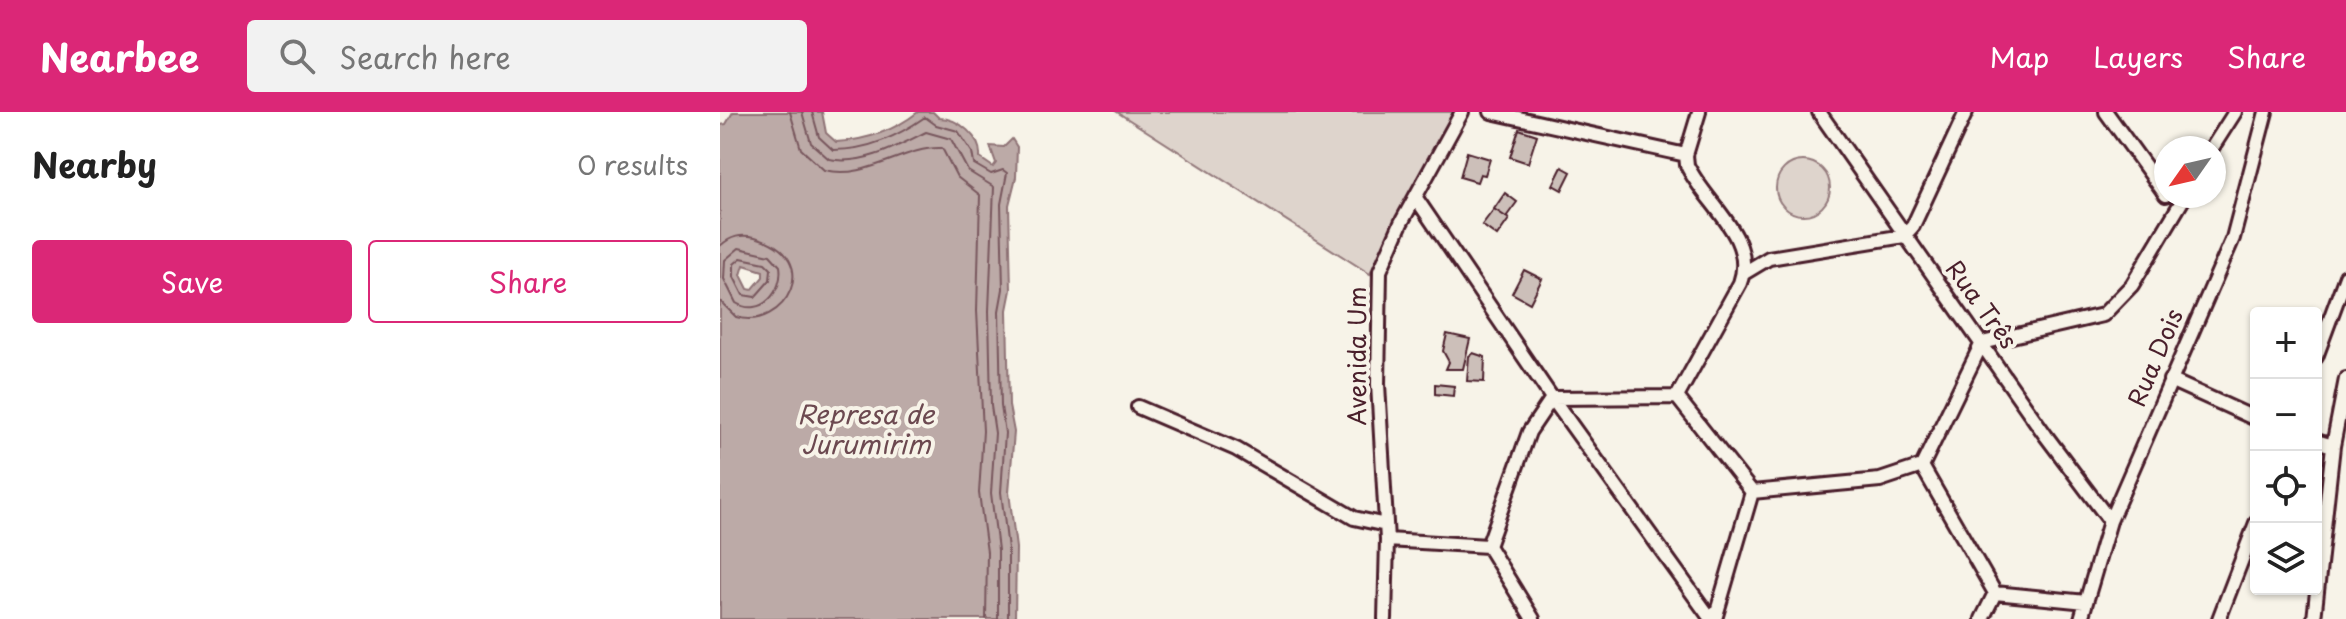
<!DOCTYPE html>
<meta charset="utf-8">
<style>
body{margin:0;font-family:"Playpen Sans",sans-serif;background:#f2f2f2;color:#222}
.controls{position:absolute;right:24px;bottom:24px;display:grid;overflow:hidden;border-radius:8px;box-shadow:0 2px 6px #0004}
.controls button{width:72px;height:72px;display:grid;place-items:center;padding:0;border:0;border-bottom:2px solid #e0e0e0;background:#fff;color:#222;font:40px sans-serif}
.compass{position:absolute;left:1434px;top:24px;width:72px;height:72px;border-radius:50%;background:#fff;box-shadow:0 2px 6px #0004;rotate:236deg}
.list{margin:0;padding:0;list-style:none}
h2{display:flex;justify-content:space-between;align-items:center;height:104px;margin:0;padding:0 32px;font-size:34px}
h2 small{font-size:26px;font-weight:400;color:#767676}
.actions{display:flex;gap:16px;padding:24px 32px}
.actions a{flex:1;padding:18px 0;border:2px solid #db2777;border-radius:8px;text-align:center;font-size:28px;color:#db2777}
.actions .main{background:#db2777;color:#fff}
.icon{flex:none;width:44px;height:44px;fill:none;stroke:currentColor;stroke-width:2;stroke-linecap:round;stroke-linejoin:round}
.map{position:relative;flex:none;width:1626px;height:507px;overflow:hidden}
header{display:flex;align-items:center;gap:48px;box-sizing:border-box;height:112px;padding:0 40px;background:#db2777;color:#fff}
header strong{font-size:38px}
nav{display:flex;gap:44px;margin-inline-start:auto;font-size:28px}
.search{width:560px;height:72px;background:#f2f2f2;display:flex;align-items:center;gap:20px;box-sizing:border-box;padding:0 28px;border-radius:8px;color:#767676;font-size:30px}
main{display:flex}
aside{flex:1;background:#fff}
.map>svg:first-child{display:block}
.green{fill:#ded4cc;stroke:#947a7c;stroke-width:2}
.water{fill:#bcaaa7;stroke:#8e7275;stroke-width:2;fill-rule:evenodd}
.lines{fill:none;stroke-linecap:round;stroke-linejoin:round}
.shore{stroke:#78575d;stroke-width:2}
.building{fill:#ccbfb9;stroke:#4a1f2b;stroke-width:2}
.street-casing{stroke:#4a1f2b;stroke-width:18}
.street{stroke:#f7f3e8;stroke-width:12}
.labels{text-anchor:middle;stroke-width:8;stroke-linejoin:round;paint-order:stroke}
.street-label{font-size:24px;fill:#4a1f2b;stroke:#f7f3e8}
.water-label{font-size:26px;font-style:italic;fill:#6c4950;stroke:#f7f3e8}
</style>
<header>
<strong>Nearbee</strong>
<div class="search"><svg class="icon" aria-label="search" viewBox="0 0 24 24"><circle cx="10" cy="10" r="6"/><path d="M15 15l6 6"/></svg>Search here</div>
<nav><a>Map</a><a>Layers</a><a>Share</a></nav>
</header>
<main>
<aside>
<h2>Nearby<small>0 results</small></h2>
<ul class="list">
</ul>
<div class="actions"><a class="main">Save</a><a>Share</a></div>
</aside>
<div class="map">
<svg width="1626" height="507" viewBox="0 0 1626 507">
<rect width="100%" height="100%" fill="#f7f3e8"/>
<filter id="ink" filterUnits="userSpaceOnUse"><feTurbulence type="fractalNoise" baseFrequency=".0125" numOctaves="2"/><feDisplacementMap in="SourceGraphic" scale="16" xChannelSelector="R" yChannelSelector="G"/><feConvolveMatrix kernelMatrix="1 2 1 2 8 2 1 2 1" color-interpolation-filters="sRGB"/></filter>
<g filter="url(#ink)">
<path class="green" d="M397,0H734L650,162Z
M1056 76a27 27 0 1 1 54 0a27 27 0 1 1-54 0Z"/>
<path class="water" d="M13,0H102L106,21L116,30C147,28 174,19 198,0H213L219,6C238,6 262,25 260,46L273,55L276,51L270,34L284,35L292,27L297,35L296,65L289,93L291,178L287,198L289,294L294,320L289,380L296,436L295,507H0V13L6,12ZM24,153L43,159V165L32,178L28,177L21,163Z"/>
<g class="lines">
<path class="shore" d="M70,0L81,37L104,58C147,69 183,34 222,36L237,65L260,83L257,199L263,319L259,381L267,440L266,507
M82,0L91,31L109,47C143,54 178,34 206,20L231,27L248,59L274,75L269,199L271,294L275,321L271,381L278,438V507
M92,0L99,25L113,38C149,38 178,24 205,5L216,13L238,19L252,40L254,52L271,62L283,58L287,61L281,92L283,177L279,199L281,294L285,321L281,380L288,437V507
M0,134C11,124 21,122 35,125C107,145 64,220 16,205L0,189
M19,136L50,143L60,154C64,179 41,206 16,191L4,167L5,148Z
M21,146L45,151L51,157L50,168L35,185L23,183L14,165V152Z"/>
</g>
<path class="building" d="M799,17L817,23L808,51L790,45Z
M747,40L770,47L765,63L760,62L757,70L740,65Z
M842,55L851,60L842,78L833,73Z
M785,81L797,90L786,105L774,97Z
M774,97L789,107L777,124L762,113Z
M804,158L822,167L810,191L792,181Z
M727,222L750,227L743,257H726L729,250L723,239Z
M753,241L765,245L764,270L747,269L749,244Z
M715,272L734,274L733,284L715,282Z"/>
<g class="lines">
<g class="street-casing">
<path id="street" d="M771,0L966,43
M1099,0L1326,324L1390,409
M1386,0L1446,83
M1492,36L1515,0
M696,86L832,286L991,507
M1024,161L1049,146L1184,124L1193,114L1246,0
M1596,245L1626,164
M1450,268L1536,307
M957,285L1020,171C1037,125 984,91 967,53L966,43L979,0
M957,285L1032,380
M832,286L957,285
M418,295L516,337L634,406L666,413
M1596,329L1613,334
M1202,354L1275,481L1366,490
M1032,380L1160,368L1202,354L1262,231L1383,203L1412,173L1465,84
M667,428L768,434
M768,434L809,320L832,286
M768,434L813,507
M665,507L667,428L658,272L660,159L681,111L742,0
M995,507L1032,380
M1262,507L1275,481
M1361,507L1390,409L1513,126L1546,0
M1499,507L1536,411
M1594,507L1613,334L1626,267"/>
</g>
<use href="#street" class="street"/>
</g>
</g>
<g class="labels">
<g class="street-label">
<text transform="translate(1261 193) rotate(54)" y="8">Rua Três</text>
<text transform="translate(638 244) rotate(-90)" y="8">Avenida Um</text>
<text transform="translate(1436 246) rotate(-67)" y="8">Rua Dois</text>
</g>
<g class="water-label">
<text x="146" y="312">Represa de<tspan x="146" dy="30">Jurumirim</tspan></text>
</g>
</g>
</svg>
<div class="controls">
<button>+</button>
<button>−</button>
<button><svg class="icon" aria-label="locate" viewBox="0 0 24 24"><circle cx="12" cy="12" r="6"/><path d="M12 2v4M12 18v4M2 12h4M18 12h4"/></svg></button>
<button><svg class="icon" aria-label="layers" viewBox="0 0 24 24"><path d="M12 4l9 5-9 5-9-5zM3 14l9 5 9-5"/></svg></button>
</div>
<svg class="compass" viewBox="-18 -18 36 36"><path d="M0-13l5 13h-10z" fill="#e53935"/><path d="M0 13l5-13h-10z" fill="#767676"/></svg>
</div>
</main>
